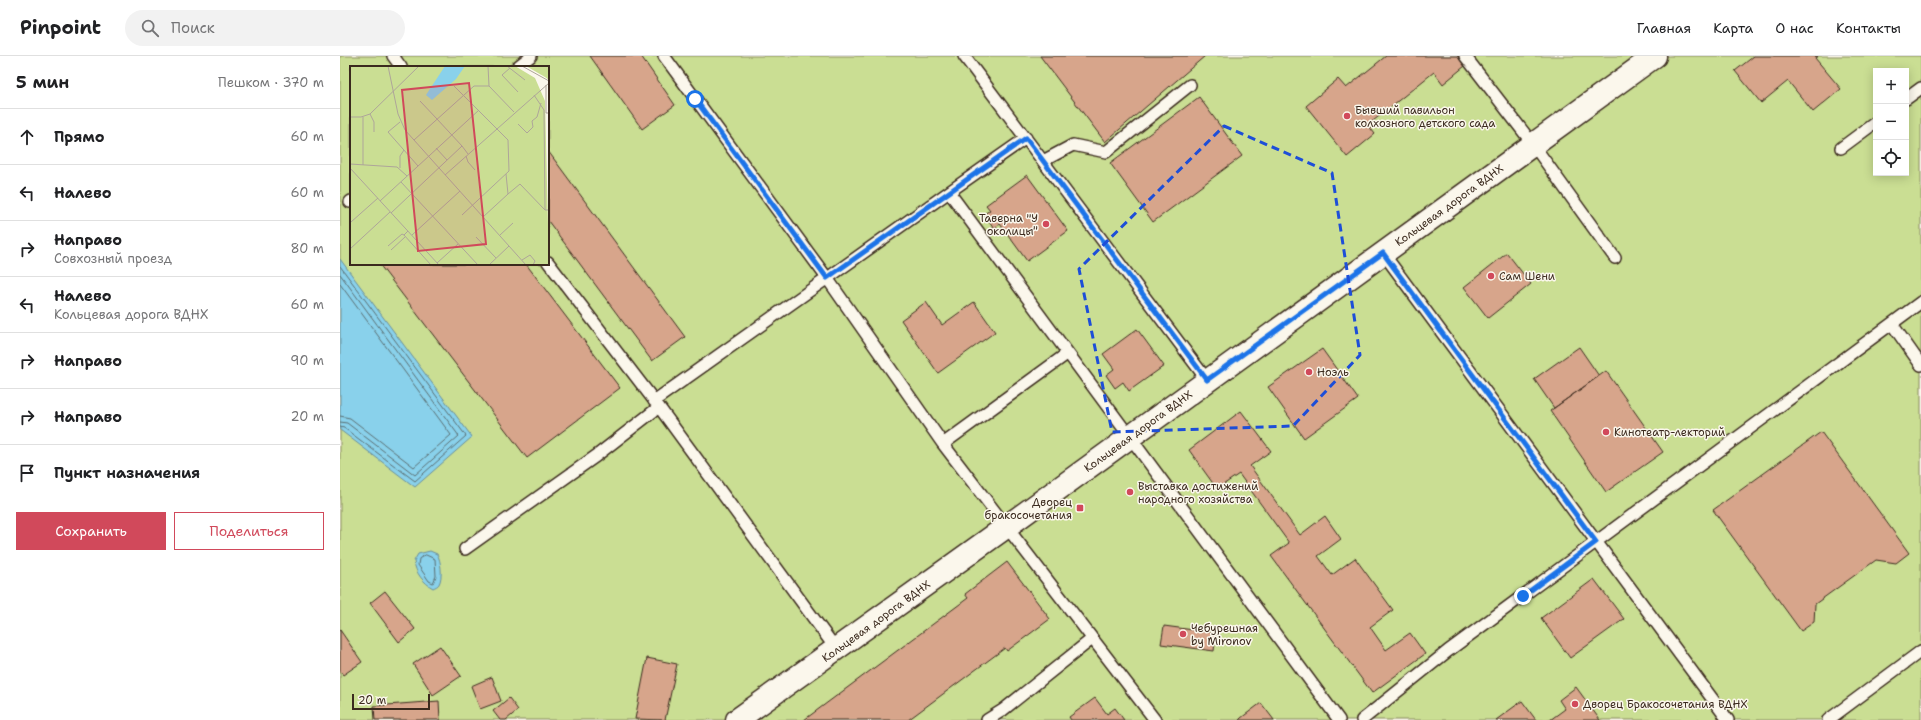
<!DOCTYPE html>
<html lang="ru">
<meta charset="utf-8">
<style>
body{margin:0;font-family:"Shantell Sans",sans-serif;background:#f2f2f2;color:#202124}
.controls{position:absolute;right:12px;top:12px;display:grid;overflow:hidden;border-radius:0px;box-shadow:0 2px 10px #0003}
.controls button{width:36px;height:36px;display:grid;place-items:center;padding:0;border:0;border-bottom:1px solid #e0e0e0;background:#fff;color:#202124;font:20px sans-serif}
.scale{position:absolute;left:12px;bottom:10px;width:78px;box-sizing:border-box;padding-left:4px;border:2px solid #3b2a1e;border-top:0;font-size:11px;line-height:14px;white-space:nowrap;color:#3b2a1e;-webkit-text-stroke:3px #fbf7ec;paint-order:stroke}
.stop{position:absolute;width:12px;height:12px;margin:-9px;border:3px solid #1a73e8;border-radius:50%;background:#fff}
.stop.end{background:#1a73e8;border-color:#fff;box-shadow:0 1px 4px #0008}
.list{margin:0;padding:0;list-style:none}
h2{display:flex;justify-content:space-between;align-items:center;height:52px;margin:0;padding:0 16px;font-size:17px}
h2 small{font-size:13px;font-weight:400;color:#757577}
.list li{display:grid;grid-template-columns:26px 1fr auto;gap:12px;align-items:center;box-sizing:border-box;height:56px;padding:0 16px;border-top:1px solid #e0e0e0}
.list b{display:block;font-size:15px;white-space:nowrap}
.list p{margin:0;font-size:13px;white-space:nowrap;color:#757577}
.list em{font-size:13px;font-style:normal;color:#757577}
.actions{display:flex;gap:8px;padding:12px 16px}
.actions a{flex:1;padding:9px 0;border:1px solid #d1495b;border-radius:0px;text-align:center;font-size:14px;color:#d1495b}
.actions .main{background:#d1495b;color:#fff}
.icon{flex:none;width:22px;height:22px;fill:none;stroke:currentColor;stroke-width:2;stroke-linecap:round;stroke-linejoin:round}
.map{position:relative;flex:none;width:1581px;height:664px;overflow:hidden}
header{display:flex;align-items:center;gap:24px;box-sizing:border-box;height:56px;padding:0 20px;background:#fff;border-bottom:1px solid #e0e0e0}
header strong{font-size:19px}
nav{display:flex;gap:22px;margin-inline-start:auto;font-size:14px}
.search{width:280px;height:36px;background:#f2f2f2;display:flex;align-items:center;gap:10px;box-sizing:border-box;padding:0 14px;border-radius:22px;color:#757577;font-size:15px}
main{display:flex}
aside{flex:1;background:#fff}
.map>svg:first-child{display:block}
.green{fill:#cade93;stroke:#828458;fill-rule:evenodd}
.water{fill:#89d1eb;stroke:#6a8e99}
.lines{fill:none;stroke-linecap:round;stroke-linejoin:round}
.shore{stroke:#5a6d70;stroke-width:1}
.building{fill:#d7a58b;stroke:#3b2a1e}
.service-casing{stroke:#3b2a1e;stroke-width:14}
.minor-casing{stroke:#3b2a1e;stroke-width:25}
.service{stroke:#fbf7ec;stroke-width:11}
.minor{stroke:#fbf7ec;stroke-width:22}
.route{stroke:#1a73e8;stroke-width:5}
.marked{fill:none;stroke:#1d4ed8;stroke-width:3;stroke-dasharray:8 5;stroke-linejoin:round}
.poi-dot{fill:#d1495b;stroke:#fbf7ec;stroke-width:1.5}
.labels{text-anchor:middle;stroke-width:3;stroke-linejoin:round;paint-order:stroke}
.poi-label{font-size:11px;fill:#3b2a1e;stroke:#fbf7ec;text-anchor:start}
.street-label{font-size:11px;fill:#3b2a1e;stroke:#fbf7ec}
.inset-road{fill:none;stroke:#aea59a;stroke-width:1}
.view{fill:#d1495b;fill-opacity:0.15;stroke:#d1495b;stroke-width:2}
.inset-edge{fill:none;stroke:#3b2a1e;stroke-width:2}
</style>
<header>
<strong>Pinpoint</strong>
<div class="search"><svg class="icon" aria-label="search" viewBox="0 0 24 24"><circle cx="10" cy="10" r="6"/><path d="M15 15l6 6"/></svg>Поиск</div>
<nav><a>Главная</a><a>Карта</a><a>О нас</a><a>Контакты</a></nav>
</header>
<main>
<aside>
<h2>5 мин<small>Пешком · 370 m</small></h2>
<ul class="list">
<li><svg class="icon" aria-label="ahead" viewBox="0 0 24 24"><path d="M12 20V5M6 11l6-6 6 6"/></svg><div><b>Прямо</b></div><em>60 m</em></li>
<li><svg class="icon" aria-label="left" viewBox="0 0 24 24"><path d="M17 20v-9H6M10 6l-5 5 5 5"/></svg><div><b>Налево</b></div><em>60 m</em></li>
<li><svg class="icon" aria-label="right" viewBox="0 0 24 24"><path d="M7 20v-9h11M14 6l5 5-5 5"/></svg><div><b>Направо</b><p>Совхозный проезд</p></div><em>80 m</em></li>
<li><svg class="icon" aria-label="left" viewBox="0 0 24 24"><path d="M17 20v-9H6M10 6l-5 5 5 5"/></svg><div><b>Налево</b><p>Кольцевая дорога ВДНХ</p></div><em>60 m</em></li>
<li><svg class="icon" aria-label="right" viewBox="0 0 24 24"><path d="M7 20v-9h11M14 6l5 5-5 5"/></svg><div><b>Направо</b></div><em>90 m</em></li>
<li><svg class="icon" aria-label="right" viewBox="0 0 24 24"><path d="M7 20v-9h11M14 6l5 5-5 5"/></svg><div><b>Направо</b></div><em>20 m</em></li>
<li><svg class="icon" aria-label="arrive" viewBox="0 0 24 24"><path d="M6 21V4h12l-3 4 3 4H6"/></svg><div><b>Пункт назначения</b></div></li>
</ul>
<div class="actions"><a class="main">Сохранить</a><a>Поделиться</a></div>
</aside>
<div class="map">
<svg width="1581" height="664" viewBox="0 0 1581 664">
<rect width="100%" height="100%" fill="#fbf7ec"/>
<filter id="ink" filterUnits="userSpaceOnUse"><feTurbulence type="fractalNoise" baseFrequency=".025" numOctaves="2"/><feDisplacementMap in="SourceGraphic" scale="8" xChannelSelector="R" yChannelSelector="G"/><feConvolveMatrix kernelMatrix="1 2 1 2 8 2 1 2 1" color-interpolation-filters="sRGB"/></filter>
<g filter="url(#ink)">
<path class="green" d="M0,0H1581V664H0ZM11,11H208V208H11ZM1536,15H1566V117H1536Z"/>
<path class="water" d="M0,203L132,381L75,431L0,374Z
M90,495L97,498C101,504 103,521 99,528C98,530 95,531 93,532C84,527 75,517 74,505L78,498Z"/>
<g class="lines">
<path class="shore" d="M0,210L126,380L75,425L4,372L0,371
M0,218L119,380L75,419L7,367L0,366
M0,228L111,379L74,411L10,362L0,360
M86,499L95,503L96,520L93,527L89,525L78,509L79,503Z"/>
</g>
<path class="building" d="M250,0H301L335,49L302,73Z
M700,0H865L765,86Z
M1046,0H1117L1125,10L1103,28L1094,16L1028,69L1035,78L1007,101L966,50L998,23L1006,32Z
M1414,0H1478L1475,2L1501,33L1473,56L1448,25L1421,47L1395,15Z
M859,41L902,100L813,166L770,107Z
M208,95L345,281L312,305L208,165Z
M687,119L728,175L687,205L660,168L654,172L644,158L650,154L646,149Z
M1167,197L1191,228L1148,262L1124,231Z
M39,208H186L280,332L187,402Z
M586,246L602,269L634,246L655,276L598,317L561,264Z
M797,273L824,310L789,335L783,326L775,332L766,319L774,313L763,298Z
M1239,291L1259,320L1214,352L1194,323Z
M982,293L1018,343L964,382L928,331Z
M1266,315L1323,396L1266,436L1210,355Z
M901,355L931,395L910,410L960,479L985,460L1001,483L978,500L992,519L1015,502L1053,554L1030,571L1046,594L1070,577L1085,598L1032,637L931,500L949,487L899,418L877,433L849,394Z
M1481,376L1569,497L1556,507L1536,504L1475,548L1474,566L1461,575L1373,454Z
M667,506L710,563L667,595L665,592L568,664H464L628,542L625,538Z
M1254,523L1284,563L1230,602L1201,562Z
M45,535L75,573L59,586L30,547Z
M824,570L876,577L874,595L821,588Z
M0,574L22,606L3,619L0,615Z
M100,590L121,620L93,639L73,608Z
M307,602L337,608L325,664L295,663Z
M152,621L161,645L140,653L131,630Z
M1236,631L1260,664H1210L1225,653L1219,644Z
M169,642L178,654L166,664H160L153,655Z
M755,642L767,658L775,652L784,664H731L729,661Z
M99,645L100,664H35L34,650Z
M1182,645L1196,664H1156Z
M921,647L934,664H899L901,662Z"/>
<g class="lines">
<g class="service-casing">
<path id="service" d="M53,0L61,11
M324,0L487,222L603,388L815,664
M624,0L867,324
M1125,0L1192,87L1275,202
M177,11L191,0
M1566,43L1581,32
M686,82L609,136L999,664
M1501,92L1536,66
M703,105L733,89L766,96L850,29
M10,146L11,145
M1043,197L1388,664
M208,206L319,351L496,593
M1552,268L1581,309
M314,345L609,136
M603,388L728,297
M125,493L256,400L319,351
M647,664L663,654L752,583
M1022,664L1108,595L1581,246
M1488,664L1581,595"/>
</g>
<g class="minor-casing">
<path id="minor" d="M397,664L666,471L1315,0"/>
</g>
<use href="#service" class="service"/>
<use href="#minor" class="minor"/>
</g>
</g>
<g class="lines" filter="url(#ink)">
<path class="route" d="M355,43L487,222L686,82L867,324L1043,197L1256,486L1183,540"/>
</g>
<path class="marked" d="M884,70L992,117L1020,299L953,370L772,376L739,213Z"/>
<g class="poi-dot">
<circle cx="1007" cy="60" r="4"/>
<circle cx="706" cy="168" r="4"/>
<circle cx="1151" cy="220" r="4"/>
<circle cx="969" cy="316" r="4"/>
<circle cx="1266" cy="376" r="4"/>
<circle cx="790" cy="436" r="4"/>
<rect x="736" y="448" width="8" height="8" rx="2"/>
<circle cx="843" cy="578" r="4"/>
<circle cx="1235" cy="648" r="4"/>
</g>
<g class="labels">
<g class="poi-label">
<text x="1015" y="58">Бывший павильон<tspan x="1015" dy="13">колхозного детского сада</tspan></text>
<text x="698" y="166" text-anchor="end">Таверна "У<tspan x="698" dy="13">околицы"</tspan></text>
<text x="1159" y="224">Сам Шени</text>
<text x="977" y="320">Ноэль</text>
<text x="1274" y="380">Кинотеатр-лекторий</text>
<text x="798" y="434">Выставка достижений<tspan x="798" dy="13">народного хозяйства</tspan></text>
<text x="732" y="450" text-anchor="end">Дворец<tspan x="732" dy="13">бракосочетания</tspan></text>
<text x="851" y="576">Чебурешная<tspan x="851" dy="13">by Mironov</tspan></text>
<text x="1243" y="652">Дворец Бракосочетания ВДНХ</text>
</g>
<g class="street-label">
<text transform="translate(1109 149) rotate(-36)" y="4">Кольцевая дорога ВДНХ</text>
<text transform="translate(798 375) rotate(-36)" y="4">Кольцевая дорога ВДНХ</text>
<text transform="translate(536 565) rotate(-36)" y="4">Кольцевая дорога ВДНХ</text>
</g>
</g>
<g transform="translate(10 10)">
<rect width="199" height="199" fill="#fbf7ec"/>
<path d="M0,0H165L185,12L195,35L199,199H0ZM176,0H199V14L195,11Z" fill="#cade93"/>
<path d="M95,0H115L106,13L82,34L76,29Z" fill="#89d1eb"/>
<path class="inset-road" d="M38,0L48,48L55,64L176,199M138,0L139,20M157,0L175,14M172,0L199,15M160,2L152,9L168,26M196,19V47H199M104,20L158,74L159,105L112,149M184,29L194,44L195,144M70,35L87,53M20,48L24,56V66M0,51H11L20,48L69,0M87,53L112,80M50,56L38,66L68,100M168,58L177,67L183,61L182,55L187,51L191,37M64,74L124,20H139L164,46M86,82L97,94M116,90L118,96L125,104M0,98L47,101L57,110M13,99V51M0,102L89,199M50,102V90L54,84M95,109L199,17M51,116L128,199M158,128L170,118L195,144H199M30,135L129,44M41,147L112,80L118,88M133,151L158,128L156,108M1,156L28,132M58,165L54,169L81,199M62,169L110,125M150,169L163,157M126,171L146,192M38,180L52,168L54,169M0,183L40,146M41,184L55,171M172,194L180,189L185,195L183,199M87,197L108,178M139,199L159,180"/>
<path class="view" d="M119,17L136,178L68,185L52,24Z"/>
<rect width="199" height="199" class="inset-edge"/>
</g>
</svg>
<div class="controls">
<button>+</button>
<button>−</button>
<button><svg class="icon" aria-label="locate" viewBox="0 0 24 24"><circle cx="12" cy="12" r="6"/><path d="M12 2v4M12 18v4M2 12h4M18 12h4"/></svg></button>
</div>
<div class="scale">20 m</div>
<div class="stop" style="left:355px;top:43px"></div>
<div class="stop end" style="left:1183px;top:540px"></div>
</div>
</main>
